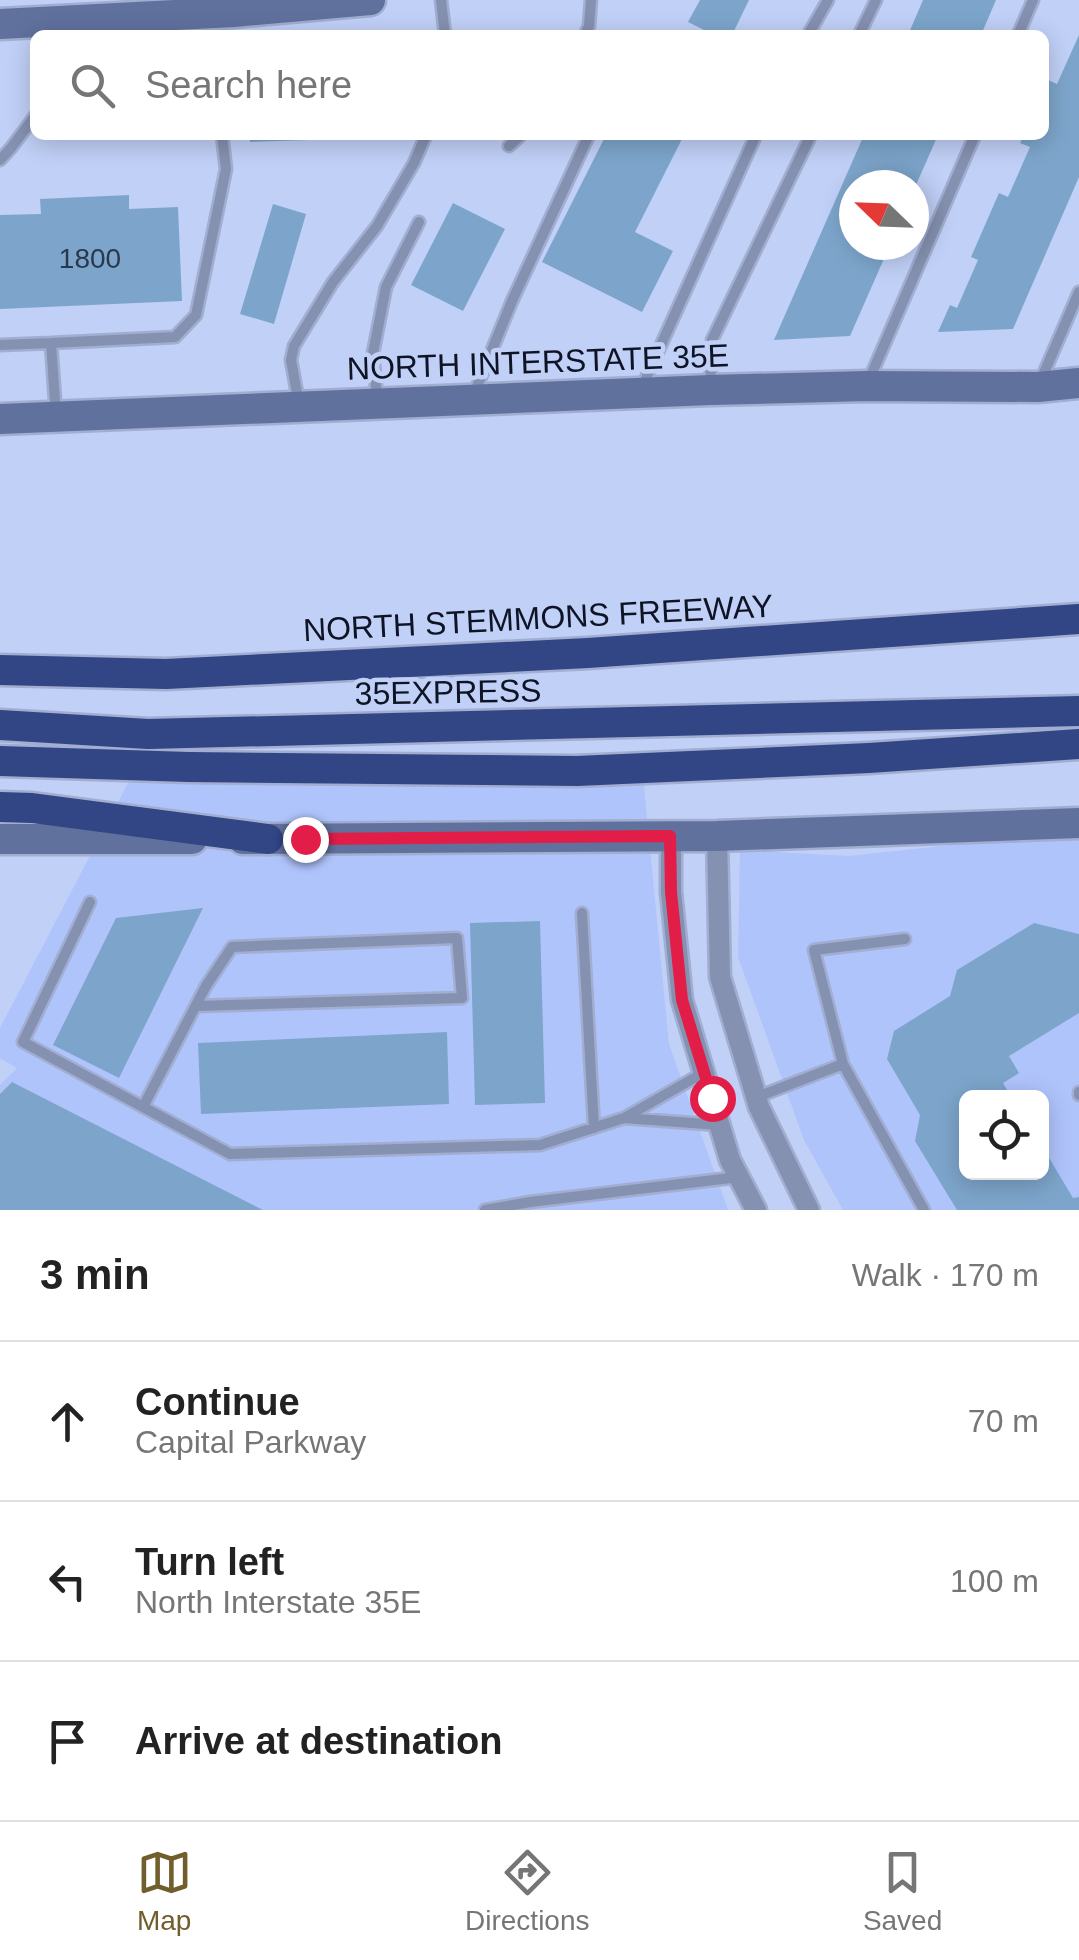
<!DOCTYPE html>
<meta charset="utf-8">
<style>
body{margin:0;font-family:Arial,sans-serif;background:#f6f6f6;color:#222}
.controls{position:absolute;right:30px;bottom:30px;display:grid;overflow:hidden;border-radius:15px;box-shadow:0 5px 25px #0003}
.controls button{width:90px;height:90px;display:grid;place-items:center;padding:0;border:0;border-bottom:2px solid #e0e0e0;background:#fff;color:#222;font:50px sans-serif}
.compass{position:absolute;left:839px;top:170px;width:90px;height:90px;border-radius:50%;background:#fff;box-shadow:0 5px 25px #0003;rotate:293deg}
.stop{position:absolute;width:30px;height:30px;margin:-22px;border:8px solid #e11d48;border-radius:50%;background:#fff}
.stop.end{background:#e11d48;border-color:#fff;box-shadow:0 2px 10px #0008}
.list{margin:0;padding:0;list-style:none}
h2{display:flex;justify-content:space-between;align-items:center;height:130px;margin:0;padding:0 40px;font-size:42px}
h2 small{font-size:32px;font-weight:400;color:#767676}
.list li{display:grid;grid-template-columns:65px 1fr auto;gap:30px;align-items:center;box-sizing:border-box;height:160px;padding:0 40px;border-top:2px solid #e0e0e0}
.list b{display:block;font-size:38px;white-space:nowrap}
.list p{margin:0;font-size:32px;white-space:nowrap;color:#767676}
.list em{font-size:32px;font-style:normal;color:#767676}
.icon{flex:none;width:55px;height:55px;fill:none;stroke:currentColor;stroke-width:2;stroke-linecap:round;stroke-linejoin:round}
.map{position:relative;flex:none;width:1079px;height:1210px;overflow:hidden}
.search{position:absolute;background:#fff;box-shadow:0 5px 25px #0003;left:30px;right:30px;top:30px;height:110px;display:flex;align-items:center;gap:25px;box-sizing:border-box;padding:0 35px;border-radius:15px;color:#767676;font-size:38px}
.sheet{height:610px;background:#fff}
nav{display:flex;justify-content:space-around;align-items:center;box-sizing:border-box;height:140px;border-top:2px solid #e0e0e0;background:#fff;font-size:28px;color:#767676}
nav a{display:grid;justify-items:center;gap:5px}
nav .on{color:#705e2c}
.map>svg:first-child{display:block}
.built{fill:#b0c4fc;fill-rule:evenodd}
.building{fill:#7da5cb}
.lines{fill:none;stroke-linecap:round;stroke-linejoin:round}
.lane-casing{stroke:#a1aed1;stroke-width:15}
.street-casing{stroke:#a1aed1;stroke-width:25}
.secondary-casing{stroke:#a1aed1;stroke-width:35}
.highway-casing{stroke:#a1aed1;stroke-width:35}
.lane{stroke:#8591b0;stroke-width:10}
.street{stroke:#8591b0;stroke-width:20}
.secondary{stroke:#60719e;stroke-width:30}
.highway{stroke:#324585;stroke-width:30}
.route{stroke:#e11d48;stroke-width:12}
.labels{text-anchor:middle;stroke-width:9;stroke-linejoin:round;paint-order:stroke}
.number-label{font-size:28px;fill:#2a384e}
.street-label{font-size:32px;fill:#0e1425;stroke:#c1d0f7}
</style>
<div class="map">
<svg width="1079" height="1210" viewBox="0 0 1079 1210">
<rect width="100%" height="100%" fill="#c1d0f7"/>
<path class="built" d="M641,756L669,1044L728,1210H0V1085L17,1068L0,1058V1028L139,762Z
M1079,831V1210H843L804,1140L738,957L740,850L849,856ZM966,1098H1042V1172H966Z"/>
<path class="building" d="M700,0H749L732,35H714L688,22Z
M923,0H996L981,35H908Z
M1079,35V177L1013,329L938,332L950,305L957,308L978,260L971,257L999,193L1008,197L1030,147L1020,143L1024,135H1044V89L1048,80L1057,84Z
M249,135H309V140L250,142Z
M606,135H684L635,232L673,251L642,312L542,262Z
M864,135H938L916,185H854V245H890L850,336L774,340Z
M129,195V209L178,207L182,301L0,309V215L41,214L40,199Z
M453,203L505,229L463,311L411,285Z
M273,204L306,214L274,324L240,314Z
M203,908L119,1078L53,1045L116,918Z
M540,921L545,1103L475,1105L470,923Z
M1034,923L1079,934V1013L1009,1056L1019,1073L1003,1083L1012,1098H966V1172H1042V1146L1073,1198L1079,1197V1210H957L915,1141L920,1115L887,1059L894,1031L950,996L957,970Z
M447,1032L449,1104L201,1114L198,1043Z
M12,1082L263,1210H0V1094Z"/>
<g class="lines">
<g class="lane-casing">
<path id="lane" d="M441,0L445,35
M585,35L589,26L591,0
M808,35L828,0
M859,35L876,0
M1018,35L1033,0
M509,146L521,135
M0,160L11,148L35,116
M0,345L51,343
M869,380L975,135
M1040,382L1079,292
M642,387L756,135
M710,389L712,340L811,135
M474,394L512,301L589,135
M377,398L373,353L386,287L419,222
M299,404L291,360L294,346L333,282L377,226L414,163L426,135
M56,415L51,343L175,337L196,315L226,169L222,135
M90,902L23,1042L230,1154L540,1145L624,1118
M582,913L594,1128
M843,1064L814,950L905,939
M703,1073L624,1118L719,1125
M1079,1092V1095
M757,1097L843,1064L924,1210
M143,1107L206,986L232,947L457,938L462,998L196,1006
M485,1210L530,1202L739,1177"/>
</g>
<g class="street-casing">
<path id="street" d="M671,836V892L682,1000L730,1160L756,1210
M717,836L720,977L759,1107L809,1210"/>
</g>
<g class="secondary-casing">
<path id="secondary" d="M0,24L233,12L370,0
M0,419L710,390L867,386L1038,387L1079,383
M0,839H192
M243,839L717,836L1079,823"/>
</g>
<g class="highway-casing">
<path id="highway" d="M0,670L166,674L588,653L1079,619
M0,725L148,734L1079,711
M0,761L189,767L577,771L869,758L1079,744
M0,807L32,808L268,839"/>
</g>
<use href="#lane" class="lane"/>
<use href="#street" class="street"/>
<use href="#secondary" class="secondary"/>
<use href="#highway" class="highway"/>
</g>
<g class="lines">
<path class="route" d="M305,839L670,836L671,892L682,1000L712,1098"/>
</g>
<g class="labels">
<g class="number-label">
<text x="90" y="268">1800</text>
</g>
<g class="street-label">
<text transform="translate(538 362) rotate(-2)" y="11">NORTH INTERSTATE 35E</text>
<text transform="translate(538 618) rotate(-3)" y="11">NORTH STEMMONS FREEWAY</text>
<text transform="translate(448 692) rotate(-1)" y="11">35EXPRESS</text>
</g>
</g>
</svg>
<div class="controls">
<button><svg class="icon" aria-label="locate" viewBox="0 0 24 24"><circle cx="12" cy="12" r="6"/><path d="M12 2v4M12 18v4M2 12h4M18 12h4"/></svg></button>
</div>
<svg class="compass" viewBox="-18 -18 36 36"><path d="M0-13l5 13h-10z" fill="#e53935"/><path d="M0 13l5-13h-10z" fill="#767676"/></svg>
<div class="stop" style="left:712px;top:1098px"></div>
<div class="stop end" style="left:305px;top:839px"></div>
<div class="search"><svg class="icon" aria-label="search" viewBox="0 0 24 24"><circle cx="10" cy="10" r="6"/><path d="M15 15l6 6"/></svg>Search here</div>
</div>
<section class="sheet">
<h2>3 min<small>Walk · 170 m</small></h2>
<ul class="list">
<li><svg class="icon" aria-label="ahead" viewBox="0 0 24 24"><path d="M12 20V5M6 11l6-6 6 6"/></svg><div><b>Continue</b><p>Capital Parkway</p></div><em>70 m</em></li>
<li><svg class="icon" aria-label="left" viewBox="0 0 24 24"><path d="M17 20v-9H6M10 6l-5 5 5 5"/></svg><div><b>Turn left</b><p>North Interstate 35E</p></div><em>100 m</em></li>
<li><svg class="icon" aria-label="arrive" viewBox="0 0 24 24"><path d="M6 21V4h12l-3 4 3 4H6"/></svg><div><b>Arrive at destination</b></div></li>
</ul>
</section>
<nav>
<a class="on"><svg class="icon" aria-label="map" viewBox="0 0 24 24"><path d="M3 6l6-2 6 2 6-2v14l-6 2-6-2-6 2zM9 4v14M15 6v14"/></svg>Map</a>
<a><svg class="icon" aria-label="directions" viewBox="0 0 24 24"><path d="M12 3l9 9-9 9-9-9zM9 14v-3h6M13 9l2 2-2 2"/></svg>Directions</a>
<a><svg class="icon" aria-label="saved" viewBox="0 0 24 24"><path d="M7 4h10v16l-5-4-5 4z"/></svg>Saved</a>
</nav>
